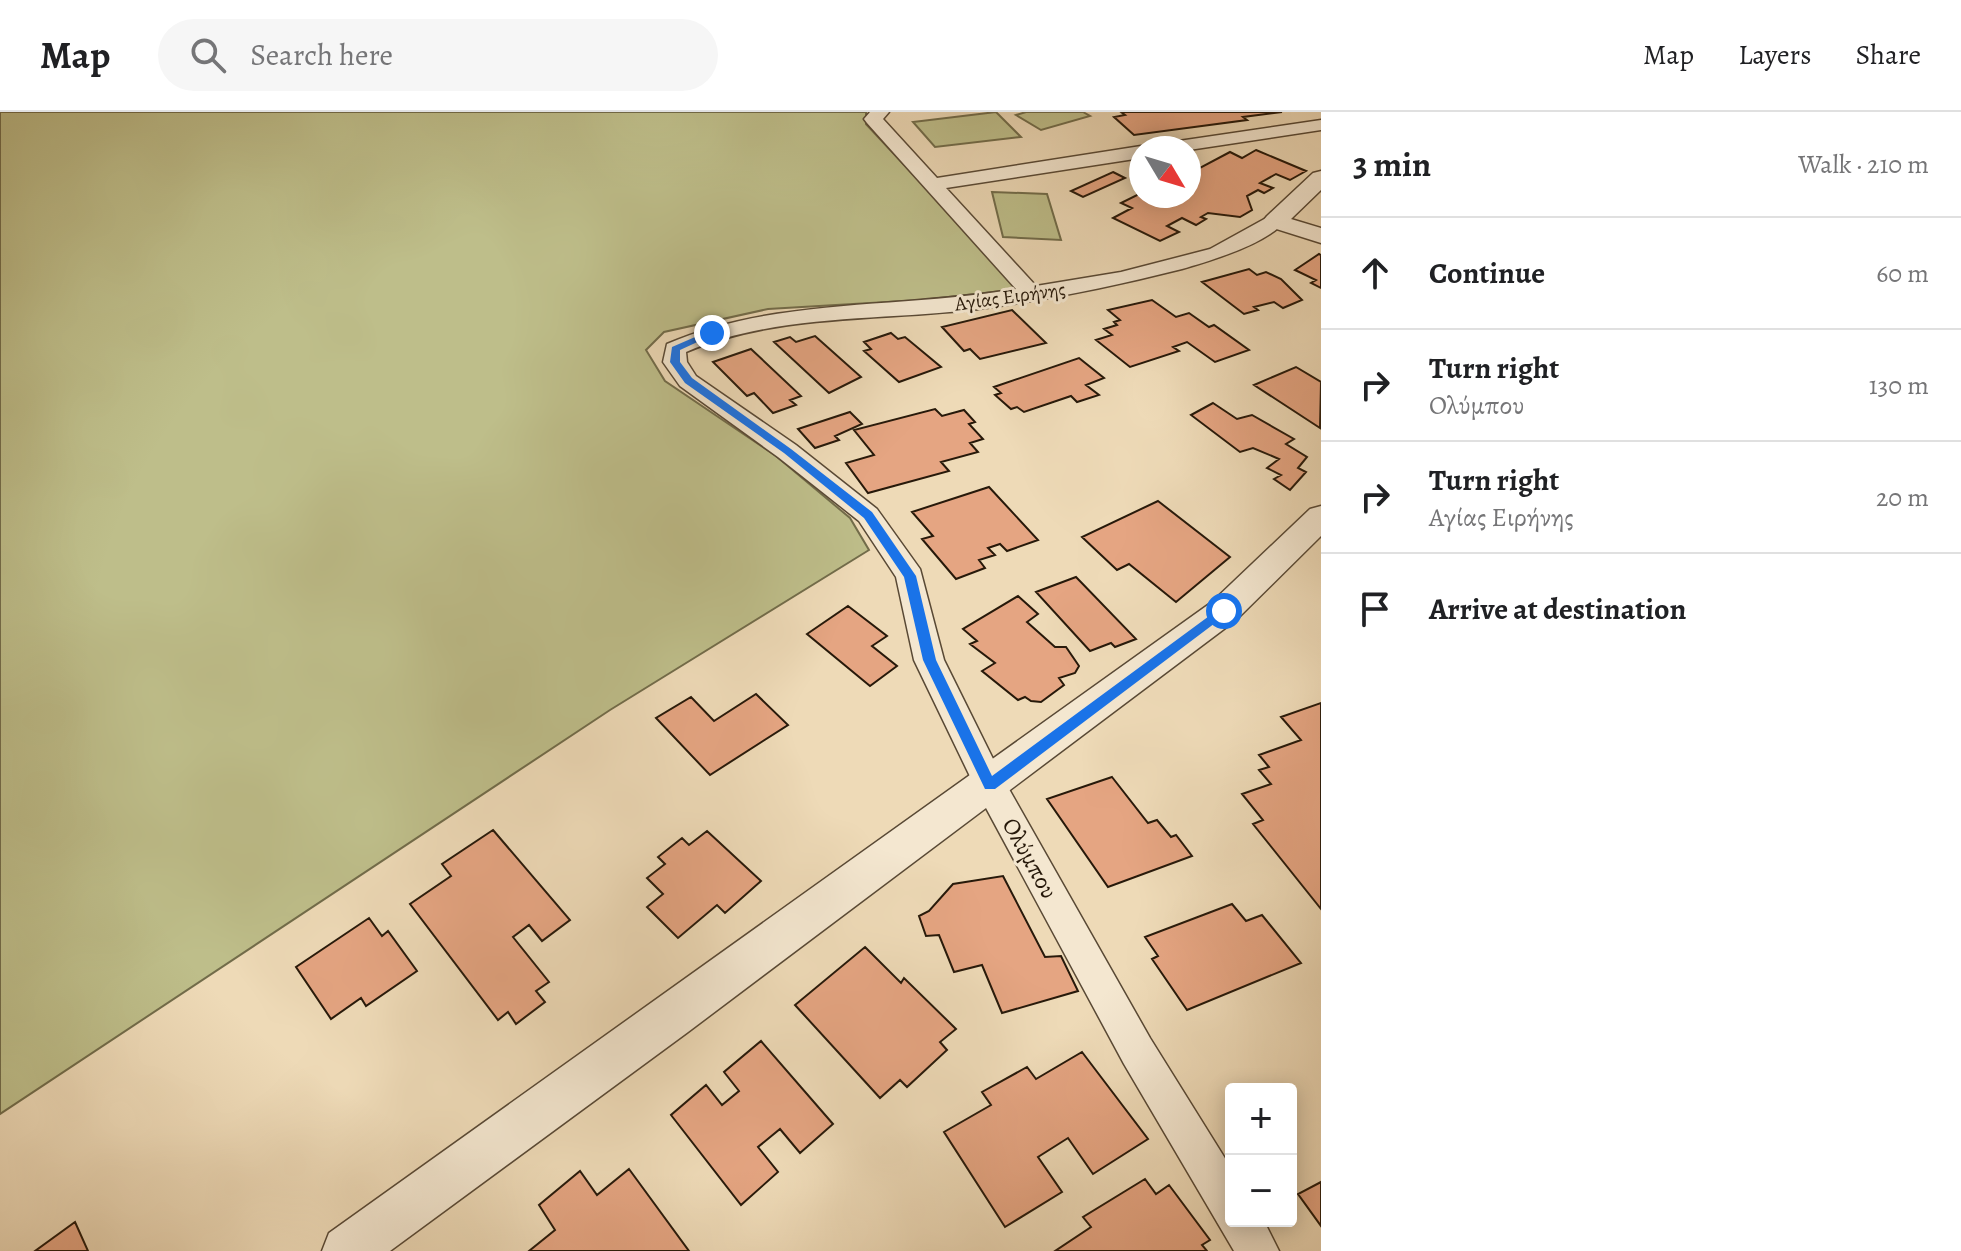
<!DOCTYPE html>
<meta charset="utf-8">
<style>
body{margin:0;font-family:Alegreya,serif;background:#f6f6f6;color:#202124}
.controls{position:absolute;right:24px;bottom:24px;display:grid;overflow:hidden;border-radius:8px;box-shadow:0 4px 20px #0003}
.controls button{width:72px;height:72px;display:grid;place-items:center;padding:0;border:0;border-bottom:2px solid #e0e0e0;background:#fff;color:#202124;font:40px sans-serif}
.compass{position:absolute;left:1129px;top:24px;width:72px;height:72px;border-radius:50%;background:#fff;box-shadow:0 4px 20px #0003;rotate:128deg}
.stop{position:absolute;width:24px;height:24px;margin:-18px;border:6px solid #1a73e8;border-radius:50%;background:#fff}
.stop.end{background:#1a73e8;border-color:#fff;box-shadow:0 2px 8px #0008}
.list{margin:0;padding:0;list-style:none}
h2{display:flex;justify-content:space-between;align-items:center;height:104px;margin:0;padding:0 32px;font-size:34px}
h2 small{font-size:26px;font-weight:400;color:#757577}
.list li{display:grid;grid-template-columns:52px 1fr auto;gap:24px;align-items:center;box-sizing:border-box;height:112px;padding:0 32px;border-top:2px solid #e0e0e0}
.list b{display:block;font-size:30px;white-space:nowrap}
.list p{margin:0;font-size:26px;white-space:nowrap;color:#757577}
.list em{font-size:26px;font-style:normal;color:#757577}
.icon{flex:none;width:44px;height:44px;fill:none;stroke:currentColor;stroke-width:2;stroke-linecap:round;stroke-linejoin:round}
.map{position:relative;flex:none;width:1321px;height:1139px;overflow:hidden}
header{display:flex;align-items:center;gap:48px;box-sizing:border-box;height:112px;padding:0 40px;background:#fff;border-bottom:2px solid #e0e0e0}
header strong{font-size:38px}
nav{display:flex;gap:44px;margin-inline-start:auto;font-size:28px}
.search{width:560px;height:72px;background:#f6f6f6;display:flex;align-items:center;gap:20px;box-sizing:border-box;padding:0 28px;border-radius:44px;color:#757577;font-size:30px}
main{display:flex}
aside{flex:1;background:#fff}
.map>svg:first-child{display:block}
.green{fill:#bebe8a;stroke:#726c4a;stroke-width:2}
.building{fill:#e5a582;stroke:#27190a;stroke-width:2}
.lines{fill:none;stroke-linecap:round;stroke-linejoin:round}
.minor-casing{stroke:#594935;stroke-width:3}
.tertiary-casing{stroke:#594935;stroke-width:3}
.minor{fill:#f4e7d0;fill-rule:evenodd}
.tertiary{fill:#f4e7d0;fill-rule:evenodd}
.route{fill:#1a73e8}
.labels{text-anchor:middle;stroke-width:6;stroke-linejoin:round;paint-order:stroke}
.far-street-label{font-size:20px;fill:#27190a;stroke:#f4e7d0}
.street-label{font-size:24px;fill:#27190a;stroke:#f4e7d0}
</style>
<header>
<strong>Map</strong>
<div class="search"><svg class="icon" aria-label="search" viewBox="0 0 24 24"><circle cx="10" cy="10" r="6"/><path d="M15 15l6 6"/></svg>Search here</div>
<nav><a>Map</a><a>Layers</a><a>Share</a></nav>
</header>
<main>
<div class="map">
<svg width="1321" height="1139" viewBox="0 0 1321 1139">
<rect width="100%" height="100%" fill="#eedab7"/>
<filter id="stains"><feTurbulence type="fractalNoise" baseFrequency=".0025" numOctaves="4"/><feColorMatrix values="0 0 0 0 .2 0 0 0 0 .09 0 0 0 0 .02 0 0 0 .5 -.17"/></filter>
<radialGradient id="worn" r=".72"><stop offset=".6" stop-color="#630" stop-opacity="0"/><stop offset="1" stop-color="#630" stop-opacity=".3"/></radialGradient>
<path class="green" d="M0,0H866V12L1020,177L921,188L768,197L664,220L646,238L665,269L776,344L850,406L869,438L610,598L0,1002Z
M996,0L1021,25L935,35L913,10Z
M1026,0H1083L1090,4L1041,18L1016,3Z
M992,80L1047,82L1061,128L1003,125Z"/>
<path class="building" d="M1121,0H1282L1243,5L1247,8L1134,23L1114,5L1125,3Z
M1256,38L1306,59L1290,68L1276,62L1260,71L1273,76L1264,81L1258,78L1247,84L1252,98L1240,105L1208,101L1201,105L1206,107L1196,113L1182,106L1167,114L1179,120L1160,129L1113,106L1132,96L1121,91L1141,81V84H1189V51L1200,56L1230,40L1242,46Z
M1113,60L1125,66L1083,85L1071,79Z
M1319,142L1321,143V176L1311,171L1316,168L1295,158Z
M1249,157L1257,163L1266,160L1281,167L1302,188L1283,196L1274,190L1254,195L1258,198L1244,202L1202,170Z
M1152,188L1176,205L1189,201L1209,215L1214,213L1249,238L1215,250L1187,230L1173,235L1179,239L1130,255L1096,228L1112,223L1104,217L1117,213L1114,210L1120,208L1108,198Z
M1012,198L1046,231L980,247L970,237L964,239L942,215Z
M891,221L898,227L905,225L941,255L899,270L864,239L871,237L864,230Z
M815,224L861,265L829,281L774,230L790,225L796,230Z
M751,237L801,284L790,288L796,293L773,301L754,281L747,284L713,250Z
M1079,246L1104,266L1086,273L1099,283L1077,290L1071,284L1024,300L1017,295L1011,297L995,283L1001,281L994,275Z
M1296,255L1321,270L1320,316L1254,273Z
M1213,291L1237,307L1252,303L1294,327L1286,332L1307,345L1298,356L1306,360L1290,378L1274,367L1281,363L1267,356L1279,347L1253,336L1240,340L1191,303Z
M935,297L942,304L964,298L975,310L969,312L983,327L970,331L978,340L941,350L949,359L868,381L846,351L874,343L854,318Z
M850,300L862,312L835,324L839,328L815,336L798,317Z
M989,375L1038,428L1007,439L1000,432L988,436L995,443L979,448L985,456L956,467L922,427L933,424L912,400Z
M1158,389L1230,445L1176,490L1129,452L1117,458L1082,425Z
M1076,465L1136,527L1115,535L1111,531L1090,539L1036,480Z
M1018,484L1038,502L1027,510L1055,535H1066L1079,554L1075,561L1059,566L1064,573L1041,590L1031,589L1025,585L1018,588L982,559L995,551L970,532L977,529L963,517Z
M848,494L887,524L872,534L897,554L870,574L807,522Z
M756,582L788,613L710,663L656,606L691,585L714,609Z
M1321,591V797L1253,712L1263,708L1242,682L1271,672L1259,658L1269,655L1259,643L1301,628L1281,605Z
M1112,665L1148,711L1157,708L1171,725L1176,723L1192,744L1108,775L1047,687Z
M493,718L570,808L542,829L529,813L513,825L549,870L536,879L545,890L516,912L508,900L498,908L410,792L451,764L442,752Z
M707,719L761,769L725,801L717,793L678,826L647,795L663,782L647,766L665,752L658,745L682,726L689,733Z
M1003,764L1045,845L1061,844L1078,879L1002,901L982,853L954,860L939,823L926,824L919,804L929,799L953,772Z
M1232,792L1246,809L1262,803L1301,851L1187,898L1152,847L1158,844L1145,825Z
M369,806L382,824L388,819L417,859L366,894L361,886L331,907L296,855Z
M865,835L901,871L904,866L956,917L940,930L947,938L907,975L900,968L880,986L795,893Z
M761,929L833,1012L800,1041L780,1017L758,1035L778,1060L741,1093L671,1003L706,973L722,993L739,979L724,960Z
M1082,940L1148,1027L1093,1062L1068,1026L1038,1045L1062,1080L1005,1115L944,1020L991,993L982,980L1027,955L1036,967Z
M629,1057L689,1139H529L555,1118L539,1093L580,1059L597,1083Z
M1145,1067L1156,1082L1169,1073L1210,1128L1202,1133L1207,1139H1055L1091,1115L1083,1105Z
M1321,1070V1114L1298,1082Z
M75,1110L88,1139H35Z"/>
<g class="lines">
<g class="minor-casing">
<path id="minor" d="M870,0H889L883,7L937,66L1141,34L1147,36H1141V46L946,76L1036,174L1121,160L1210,137L1268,105H1282L1285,109C1267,132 1210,149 1182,157C1115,174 1047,188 979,197C883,209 777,201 686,240L687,250L696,264L796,333L877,397L920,457L944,548L1001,663L1150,926L1231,1056V1109H1264L1279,1139H1234L1124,952L979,683L914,548L896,465L859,409L778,345L680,274L663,250L667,232C776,185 901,197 1016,177L867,11L864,7Z
M1321,8V18L1189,38L1156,36L1165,31Z"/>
</g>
<g class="tertiary-casing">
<path id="tertiary" d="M1321,59V78L1291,107L1321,116V131L1267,114L1263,109L1267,104L1313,61Z
M1321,394V424L1236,508L688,920L390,1139H322L329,1121L1212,490L1310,397Z"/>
</g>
<use href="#minor" class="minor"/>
<use href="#tertiary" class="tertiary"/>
</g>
<path class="route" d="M709,219L717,221L680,238V250L692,266L791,337L872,400L916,464L936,548L992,664L1220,496H1229L1231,499L995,677H985L923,548L904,465L864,406L784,341L685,271L670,250L672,235Z"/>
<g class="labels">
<g class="far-street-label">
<text transform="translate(1010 184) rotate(-8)" y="7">Αγίας Ειρήνης</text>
</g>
<g class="street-label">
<text transform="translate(1030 746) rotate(61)" y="8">Ολύμπου</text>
</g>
</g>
<rect width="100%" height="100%" filter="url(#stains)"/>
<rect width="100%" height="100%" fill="url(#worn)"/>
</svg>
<div class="controls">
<button>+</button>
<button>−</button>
</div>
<svg class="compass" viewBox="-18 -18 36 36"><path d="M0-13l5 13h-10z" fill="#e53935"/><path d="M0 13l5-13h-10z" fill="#757577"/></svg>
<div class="stop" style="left:1224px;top:499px"></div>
<div class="stop end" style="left:712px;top:221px"></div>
</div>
<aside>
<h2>3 min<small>Walk · 210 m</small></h2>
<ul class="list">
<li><svg class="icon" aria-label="ahead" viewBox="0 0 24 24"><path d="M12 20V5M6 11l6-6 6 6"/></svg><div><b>Continue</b></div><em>60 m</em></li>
<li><svg class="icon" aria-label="right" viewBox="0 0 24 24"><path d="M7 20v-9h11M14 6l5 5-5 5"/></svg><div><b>Turn right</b><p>Ολύμπου</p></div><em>130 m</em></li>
<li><svg class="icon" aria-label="right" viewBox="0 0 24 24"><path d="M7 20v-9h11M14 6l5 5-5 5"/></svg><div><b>Turn right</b><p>Αγίας Ειρήνης</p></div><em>20 m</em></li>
<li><svg class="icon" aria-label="arrive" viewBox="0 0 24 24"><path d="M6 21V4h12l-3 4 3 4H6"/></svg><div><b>Arrive at destination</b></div></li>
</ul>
</aside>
</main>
